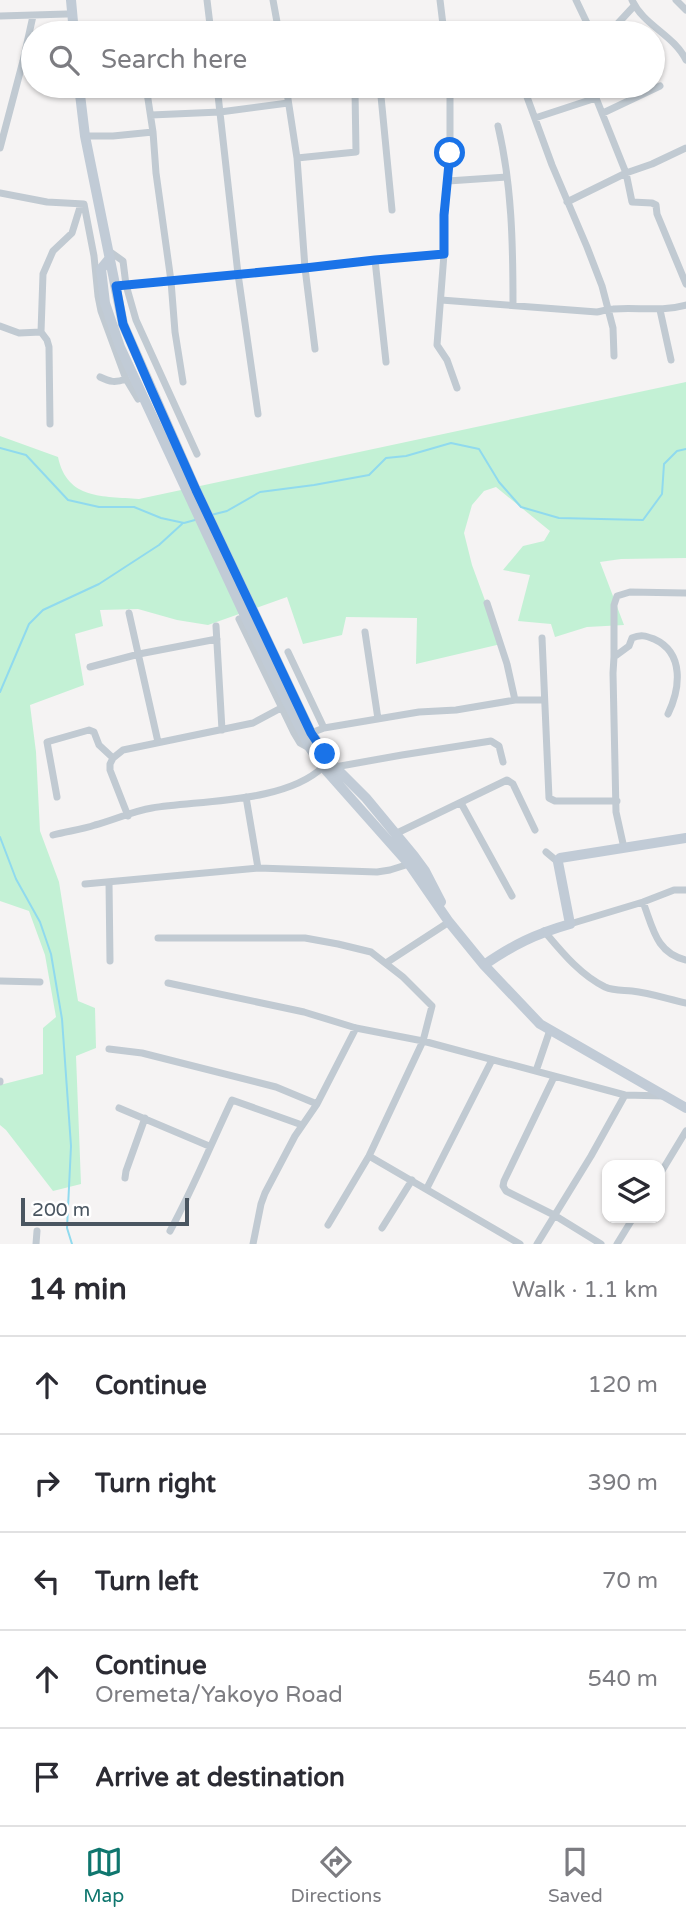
<!DOCTYPE html>
<meta charset="utf-8">
<style>
body{margin:0;font-family:"Varela Round",sans-serif;background:#f2f2f3;color:#2b2b33}
.controls{position:absolute;right:21px;bottom:21px;display:grid;overflow:hidden;border-radius:14px;box-shadow:0 2px 5px #0004}
.controls button{width:63px;height:63px;display:grid;place-items:center;padding:0;border:0;border-bottom:2px solid #e1e1e2;background:#fff;color:#2b2b33;font:35px sans-serif}
.scale{position:absolute;left:21px;bottom:18px;width:168px;box-sizing:border-box;padding-left:7px;border:4px solid #4a5661;border-top:0;font-size:19px;line-height:24px;white-space:nowrap;color:#4a5661;-webkit-text-stroke:5px #fff;paint-order:stroke}
.stop{position:absolute;width:21px;height:21px;margin:-16px;border:5px solid #1a73e8;border-radius:50%;background:#fff}
.stop.end{background:#1a73e8;border-color:#fff;box-shadow:0 2px 7px #0008}
.list{margin:0;padding:0;list-style:none}
h2{display:flex;justify-content:space-between;align-items:center;height:91px;margin:0;padding:0 28px;font-size:30px}
h2 small{font-size:23px;font-weight:400;color:#7c7c81}
.list li{display:grid;grid-template-columns:46px 1fr auto;gap:21px;align-items:center;box-sizing:border-box;height:98px;padding:0 28px;border-top:2px solid #e1e1e2}
.list b{display:block;font-size:26px;white-space:nowrap}
.list p{margin:0;font-size:23px;white-space:nowrap;color:#7c7c81}
.list em{font-size:23px;font-style:normal;color:#7c7c81}
.icon{flex:none;width:38px;height:38px;fill:none;stroke:currentColor;stroke-width:2;stroke-linecap:round;stroke-linejoin:round}
.map{position:relative;flex:none;width:686px;height:1244px;overflow:hidden}
.search{position:absolute;background:#fff;box-shadow:0 2px 5px #0004;left:21px;right:21px;top:21px;height:77px;display:flex;align-items:center;gap:18px;box-sizing:border-box;padding:0 24px;border-radius:38px;color:#7c7c81;font-size:26px}
.sheet{height:581px;background:#fff}
nav{display:flex;justify-content:space-around;align-items:center;box-sizing:border-box;height:98px;border-top:2px solid #e1e1e2;background:#fff;font-size:19px;color:#7c7c81}
nav a{display:grid;justify-items:center;gap:4px}
nav .on{color:#0f766e}
.map>svg:first-child{display:block}
.green{fill:#c3f1d5}
.lines{fill:none;stroke-linecap:round;stroke-linejoin:round}
.stream{stroke:#90daee;stroke-width:2}
.street{stroke:#c1cad2;stroke-width:7}
.secondary{stroke:#c1cbd6;stroke-width:10}
.route{stroke:#1a73e8;stroke-width:9}
</style>
<div class="map">
<svg width="686" height="1244" viewBox="0 0 686 1244">
<rect width="100%" height="100%" fill="#f5f3f3"/>
<path class="green" d="M686,382V558L621,559L600,562L624,625L587,627L555,637L551,624L518,621L530,575L503,570L523,546L544,541L550,531L496,487L484,491L472,505L464,533L472,565L501,644L416,664L417,618L346,617L342,635L303,644L287,597L208,625L177,620L138,609L100,610L103,626L75,634L84,685L30,705L36,752L40,831L59,882L78,1001L95,1008L96,1048L76,1056L81,1184L53,1191L6,1130L0,1125V1085L43,1074V1028L56,1017L45,955L29,911L0,901V436L58,457C67,500 103,496 139,499Z"/>
<g class="lines">
<path class="stream" d="M0,448L26,455L68,500L99,507H134L161,518L184,523L195,520
M211,515L227,511L260,492L314,485L369,475L386,458L406,456L451,443L479,449L499,482L521,507L559,518L643,520L662,494L664,464L677,451L686,449
M0,692L29,624L43,610L99,584L159,545L182,524
M0,837L16,879L40,922L51,954L62,1019L71,1146L67,1228L72,1244"/>
<path class="street" d="M207,0L211,33
M273,0L279,33
M440,0L444,33
M576,0L587,23
M632,0C643,25 674,35 686,60
M676,0L686,10
M0,16L67,14
M443,30L483,33
M140,31V33
M609,33L634,6
M146,86L153,132L156,173L171,281L175,332L183,382
M217,86L238,274L258,414
M286,86L297,158L305,268L315,349
M380,86L392,210
M450,86V153L444,215V254L437,345L447,360L457,388
M523,86L552,165L587,247L602,286L613,328L614,356
M587,86L596,98L626,173L632,202L652,203L656,205L657,214L686,284
M603,113L660,86
M151,115L220,112L288,103
M535,118L596,98
M498,126C512,185 513,245 513,305
M85,136H113L153,132
M0,148L23,61L33,16
M297,158L356,152L355,91
M448,181L507,177
M0,193L47,202L84,204L94,256L98,296L101,311L126,379L138,399
M567,202L626,173L652,164L686,148
M109,251L123,261L126,285L136,320L197,454
M375,260L386,362
M116,286L305,268L375,260L444,254
M441,300L597,312C603,311 607,309 613,309C638,307 661,312 686,305
M660,310L671,360
M0,326L19,333L41,332
M100,377C110,382 115,383 126,379
M50,424L49,347L47,340L41,332L43,274L53,251L72,233L81,204
M487,603L507,664L515,700
M129,613L158,742
M239,619L294,733L300,743L309,748
M216,626L222,730
M365,632L378,719
M542,638L549,798L555,801H617
M288,652L324,728
M614,657V605L617,596L630,592L685,593
M90,667L139,654L217,639
M311,733L324,728L419,712L456,710L515,700H544
M335,767L402,755L491,741L499,746L503,762
M57,797L47,742L89,730L94,732L99,745L113,758
M246,797L258,868
M461,803L512,896
M128,816L110,770V764L113,758L123,750L253,723L281,708
M395,834L507,780L513,784L535,830
M53,835C67,831 81,830 95,825C114,820 133,811 152,808C202,800 285,803 323,767
M624,848L616,812L613,673L614,657L629,646L632,638C641,634 646,636 654,639C685,653 680,689 668,714
M546,852L558,862
M109,882L110,961
M85,884L258,868L377,872L390,870L409,864
M643,902C653,928 656,953 686,960
M570,924L643,902L674,890H686
M544,931C561,951 580,975 605,987C614,991 623,990 632,991C650,993 668,999 686,1003
M158,938H305L338,944L371,952L403,977L432,1006L423,1041L369,1156L328,1225
M386,963L449,922
M0,981L40,982
M168,983L304,1012L356,1028L423,1041L625,1095L664,1096
M109,1049L142,1053L276,1087L317,1104
M536,1071L550,1030
M554,1077L504,1181L503,1186L506,1191L554,1215L601,1244
M0,1081V1082
M119,1108L209,1146
M369,1156L520,1244
M660,1174L686,1131
M125,1178L126,1171L145,1118
M427,1188L492,1060
M382,1228L412,1180
M170,1231C193,1189 211,1144 232,1100L302,1125
M36,1244L37,1231
M253,1244L261,1204L265,1193L295,1136L317,1104L356,1028
M537,1244L591,1156L625,1095
M617,1244L633,1218"/>
<path class="secondary" d="M71,0L74,33
M79,86L85,136L123,324L196,490L311,733L335,767L366,798L414,856L425,871L441,902
M110,258L101,269L105,303L120,347L246,618L310,748L323,767L409,864L449,922L484,965L540,1024L686,1108
M484,965C513,945 535,934 570,924L558,862L560,858L686,838"/>
</g>
<g class="lines">
<path class="route" d="M325,754L311,733L196,490L151,389L123,324L116,286L305,268L375,260L444,254V215L450,153"/>
</g>
</svg>
<div class="controls">
<button><svg class="icon" aria-label="layers" viewBox="0 0 24 24"><path d="M12 4l9 5-9 5-9-5zM3 14l9 5 9-5"/></svg></button>
</div>
<div class="scale">200 m</div>
<div class="stop" style="left:450px;top:153px"></div>
<div class="stop end" style="left:325px;top:754px"></div>
<div class="search"><svg class="icon" aria-label="search" viewBox="0 0 24 24"><circle cx="10" cy="10" r="6"/><path d="M15 15l6 6"/></svg>Search here</div>
</div>
<section class="sheet">
<h2>14 min<small>Walk · 1.1 km</small></h2>
<ul class="list">
<li><svg class="icon" aria-label="ahead" viewBox="0 0 24 24"><path d="M12 20V5M6 11l6-6 6 6"/></svg><div><b>Continue</b></div><em>120 m</em></li>
<li><svg class="icon" aria-label="right" viewBox="0 0 24 24"><path d="M7 20v-9h11M14 6l5 5-5 5"/></svg><div><b>Turn right</b></div><em>390 m</em></li>
<li><svg class="icon" aria-label="left" viewBox="0 0 24 24"><path d="M17 20v-9H6M10 6l-5 5 5 5"/></svg><div><b>Turn left</b></div><em>70 m</em></li>
<li><svg class="icon" aria-label="ahead" viewBox="0 0 24 24"><path d="M12 20V5M6 11l6-6 6 6"/></svg><div><b>Continue</b><p>Oremeta/Yakoyo Road</p></div><em>540 m</em></li>
<li><svg class="icon" aria-label="arrive" viewBox="0 0 24 24"><path d="M6 21V4h12l-3 4 3 4H6"/></svg><div><b>Arrive at destination</b></div></li>
</ul>
</section>
<nav>
<a class="on"><svg class="icon" aria-label="map" viewBox="0 0 24 24"><path d="M3 6l6-2 6 2 6-2v14l-6 2-6-2-6 2zM9 4v14M15 6v14"/></svg>Map</a>
<a><svg class="icon" aria-label="directions" viewBox="0 0 24 24"><path d="M12 3l9 9-9 9-9-9zM9 14v-3h6M13 9l2 2-2 2"/></svg>Directions</a>
<a><svg class="icon" aria-label="saved" viewBox="0 0 24 24"><path d="M7 4h10v16l-5-4-5 4z"/></svg>Saved</a>
</nav>
